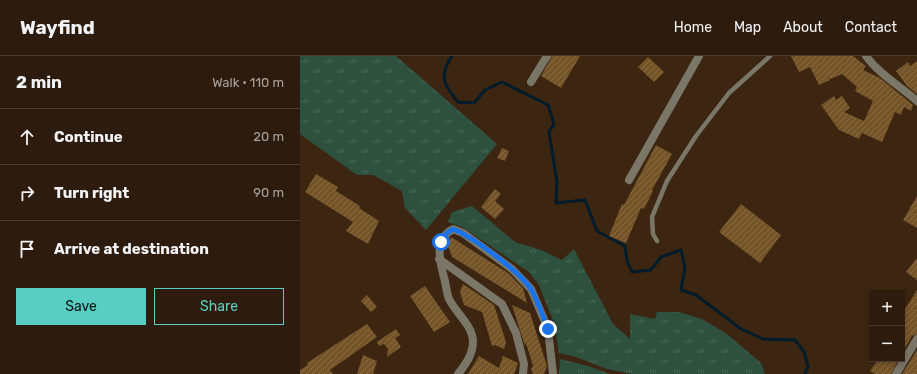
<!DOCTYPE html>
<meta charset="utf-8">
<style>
body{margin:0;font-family:Rubik,sans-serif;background:#352516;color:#f1f3f6}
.controls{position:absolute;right:12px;bottom:12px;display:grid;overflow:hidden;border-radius:0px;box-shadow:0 2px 6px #0003}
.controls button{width:36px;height:36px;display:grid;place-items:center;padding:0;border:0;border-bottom:1px solid #483a2e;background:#2d1c0d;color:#f1f3f6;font:20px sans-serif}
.stop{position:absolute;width:12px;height:12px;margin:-9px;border:3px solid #1a73e8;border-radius:50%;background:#fff}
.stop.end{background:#1a73e8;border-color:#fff;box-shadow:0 1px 4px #0008}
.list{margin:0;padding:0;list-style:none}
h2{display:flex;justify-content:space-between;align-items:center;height:52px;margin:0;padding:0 16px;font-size:17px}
h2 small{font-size:13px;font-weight:400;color:#a7a19d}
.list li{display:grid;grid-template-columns:26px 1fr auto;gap:12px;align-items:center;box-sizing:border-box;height:56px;padding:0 16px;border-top:1px solid #483a2e}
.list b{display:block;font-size:15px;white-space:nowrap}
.list em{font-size:13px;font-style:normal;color:#a7a19d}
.actions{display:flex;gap:8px;padding:12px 16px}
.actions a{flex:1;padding:9px 0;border:1px solid #57cec1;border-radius:0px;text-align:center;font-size:14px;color:#57cec1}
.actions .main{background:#57cec1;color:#111}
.icon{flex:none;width:22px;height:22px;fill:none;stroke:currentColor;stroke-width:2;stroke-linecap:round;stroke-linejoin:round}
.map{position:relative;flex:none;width:617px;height:318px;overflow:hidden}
header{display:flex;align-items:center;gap:24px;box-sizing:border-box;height:56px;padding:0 20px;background:#2d1c0d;border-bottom:1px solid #483a2e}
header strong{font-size:19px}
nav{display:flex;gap:22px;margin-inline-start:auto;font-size:14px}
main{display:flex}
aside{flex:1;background:#2d1c0d}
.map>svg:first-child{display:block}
.grass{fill:url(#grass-tufts)}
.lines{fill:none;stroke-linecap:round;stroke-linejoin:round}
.stream{stroke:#001b29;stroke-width:3}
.building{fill:url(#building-hatch)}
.service{stroke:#7a7668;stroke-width:4.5}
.minor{stroke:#7a7668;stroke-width:8}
.tertiary{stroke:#7a7668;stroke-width:8}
.route{stroke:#1a73e8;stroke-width:5}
</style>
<header>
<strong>Wayfind</strong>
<nav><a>Home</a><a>Map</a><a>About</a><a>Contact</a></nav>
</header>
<main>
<aside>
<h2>2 min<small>Walk · 110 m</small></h2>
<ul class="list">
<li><svg class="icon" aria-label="ahead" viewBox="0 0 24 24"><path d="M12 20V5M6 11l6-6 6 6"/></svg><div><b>Continue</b></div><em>20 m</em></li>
<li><svg class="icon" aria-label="right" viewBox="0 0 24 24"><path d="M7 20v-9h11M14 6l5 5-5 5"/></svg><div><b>Turn right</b></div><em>90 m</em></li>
<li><svg class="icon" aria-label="arrive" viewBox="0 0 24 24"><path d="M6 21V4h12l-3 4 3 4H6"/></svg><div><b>Arrive at destination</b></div></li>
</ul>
<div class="actions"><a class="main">Save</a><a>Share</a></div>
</aside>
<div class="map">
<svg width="617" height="318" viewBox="0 0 617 318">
<defs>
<pattern id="grass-tufts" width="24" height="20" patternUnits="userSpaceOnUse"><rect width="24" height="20" fill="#2d503f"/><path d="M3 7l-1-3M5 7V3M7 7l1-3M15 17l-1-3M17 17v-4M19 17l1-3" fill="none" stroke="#4b6859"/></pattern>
<pattern id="building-hatch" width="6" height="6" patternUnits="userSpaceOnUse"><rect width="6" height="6" fill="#755427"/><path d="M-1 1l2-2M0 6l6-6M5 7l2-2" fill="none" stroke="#886c45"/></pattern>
</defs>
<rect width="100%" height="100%" fill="#3c2611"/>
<path class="grass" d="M0,0H96L197,88L126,174L105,152L102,135L73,119H57L0,78Z
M172,150L215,186L241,194L262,204L274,193L313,268L330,283V258L355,263L357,256H379L402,263L427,278L461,307L465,318H332L307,313L276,301L259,297L254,267L239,229L229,216L162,171L148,166L152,156Z
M260,303L288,310L310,318H259Z"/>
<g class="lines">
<path class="stream" d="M152,0C138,21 144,29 158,46L174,47L185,34L202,26L248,49L254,68L249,76L257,126L256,147L285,144L297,175L325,190L327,205L332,216L351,214L361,201L381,194L385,212L381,234L396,239L441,273L463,283L495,284L504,296L508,310L505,318"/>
</g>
<path class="building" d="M252,0H280L261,32L241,20Z
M491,0H553L566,10L563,14L580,22L613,49L611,55L604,51L601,59L595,56L582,86L562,77L559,83L539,74L521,49L534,40L536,44L542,40L550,52L544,56L564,65L573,45L555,35L557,31L542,18L531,23L528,22L530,24L519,29L510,11L499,16Z
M348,1L364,16L354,26L338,11Z
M617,5V38L607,30L596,15L608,6L610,10Z
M356,89L372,98L352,134L353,135L344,153L341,152L326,187L309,180L322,148L324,149Z
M202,92L209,95L205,105L197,102Z
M16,118L38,131L36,135L60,150L59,152L79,165L68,188L46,175L53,166L5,136Z
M195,133L201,138L195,145L204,153L195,163L181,151Z
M617,140V172L603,164Z
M441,148L481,179L460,207L419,176Z
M151,181L208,217L223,232L227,247L152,201L149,192L146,190Z
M617,202V224L606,216Z
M163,228L194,249L206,286L204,293L195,289L192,290L182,256L164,249L160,236Z
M125,230L150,266L134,276L110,240Z
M617,234V278L612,280L602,297V258Z
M67,239L77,251L71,256L61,245Z
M212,249L230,257L247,310L244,318H233L231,313L233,310L226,287L225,290Z
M67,268L77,281L30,314L33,318H0V314L8,309L7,307Z
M96,273L100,279L95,282L101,291L87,301L88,293L84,288L79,290L77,286Z
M617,294V318H602Z
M63,299L77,305L73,318H57Z
M179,300L199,312L203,300L218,307L214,318H168Z
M578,303H599L591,318H575L570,315Z"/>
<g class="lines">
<path class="service" d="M357,185L353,178L352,161L367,125L396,80L429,37L470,0"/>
<path class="minor" d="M231,26L247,0
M329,124L399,0
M139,203L202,248L216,277L224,308L223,318
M158,318C166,308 173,298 173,285C172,269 156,257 149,243C147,238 146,231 145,225C140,207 133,184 153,173L163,177L212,213L231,233L248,273L253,318
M596,318L617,283"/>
<path class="tertiary" d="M566,0C579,18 600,30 617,45"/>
</g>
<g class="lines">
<path class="route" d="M141,186L147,177L153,173C173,181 219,215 231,233C238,245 243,260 248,273"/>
</g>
</svg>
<div class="controls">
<button>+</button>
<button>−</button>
</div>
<div class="stop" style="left:141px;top:186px"></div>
<div class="stop end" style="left:248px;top:273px"></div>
</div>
</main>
